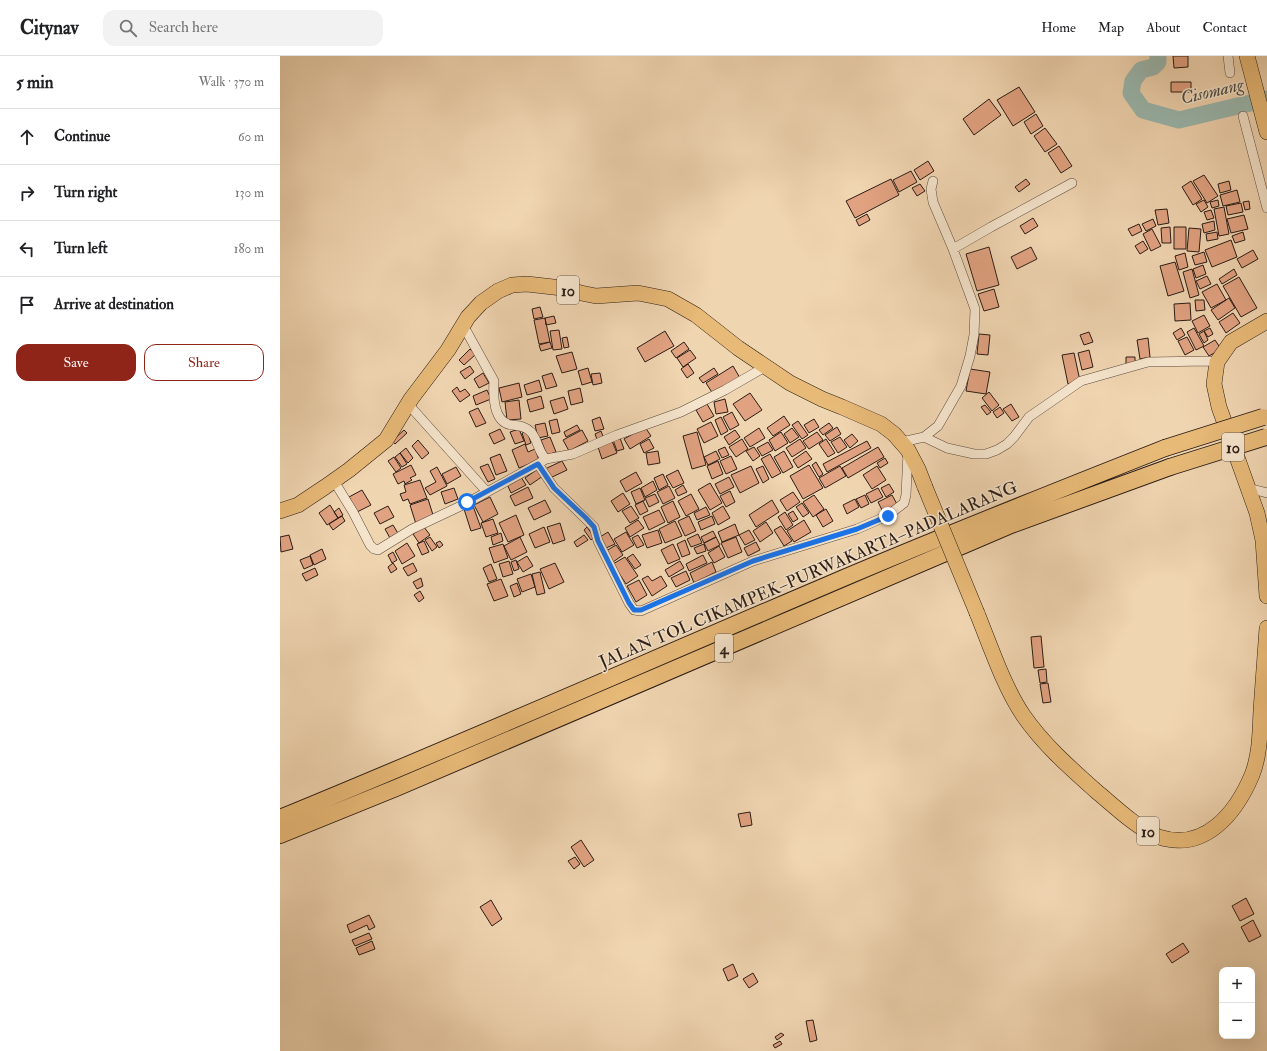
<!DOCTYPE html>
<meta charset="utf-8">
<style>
body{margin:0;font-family:"IM FELL Double Pica",serif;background:#f2f2f2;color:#202124}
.controls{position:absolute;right:12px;bottom:12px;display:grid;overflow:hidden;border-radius:8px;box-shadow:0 4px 16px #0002}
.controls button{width:36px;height:36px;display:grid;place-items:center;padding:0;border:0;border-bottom:1px solid #e0e0e0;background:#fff;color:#202124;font:20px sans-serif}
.stop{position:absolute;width:12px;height:12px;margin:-9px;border:3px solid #1a73e8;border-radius:50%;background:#fff}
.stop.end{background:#1a73e8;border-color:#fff;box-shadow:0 1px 4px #0008}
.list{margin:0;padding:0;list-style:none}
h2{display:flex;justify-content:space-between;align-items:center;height:52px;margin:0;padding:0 16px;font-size:17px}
h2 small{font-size:13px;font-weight:400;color:#757577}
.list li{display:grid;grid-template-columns:26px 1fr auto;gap:12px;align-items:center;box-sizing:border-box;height:56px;padding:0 16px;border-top:1px solid #e0e0e0}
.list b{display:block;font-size:15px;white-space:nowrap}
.list em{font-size:13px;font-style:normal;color:#757577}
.actions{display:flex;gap:8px;padding:12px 16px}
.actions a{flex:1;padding:9px 0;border:1px solid #8f2418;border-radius:12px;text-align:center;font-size:14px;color:#8f2418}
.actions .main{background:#8f2418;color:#fff}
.icon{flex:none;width:22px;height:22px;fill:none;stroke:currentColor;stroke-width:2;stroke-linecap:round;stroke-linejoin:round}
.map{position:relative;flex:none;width:987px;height:995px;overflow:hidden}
header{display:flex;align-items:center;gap:24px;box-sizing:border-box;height:56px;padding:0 20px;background:#fff;border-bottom:1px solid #e0e0e0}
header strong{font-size:19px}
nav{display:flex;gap:22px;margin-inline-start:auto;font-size:14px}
.search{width:280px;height:36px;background:#f2f2f2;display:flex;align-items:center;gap:10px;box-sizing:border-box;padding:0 14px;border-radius:12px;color:#757577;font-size:15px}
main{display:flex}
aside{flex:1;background:#fff}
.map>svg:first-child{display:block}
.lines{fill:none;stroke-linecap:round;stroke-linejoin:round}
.river{stroke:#9ab8af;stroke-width:17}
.building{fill:#e1a281;stroke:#2b1c15}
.minor-casing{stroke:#5c4a3c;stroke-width:10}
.trunk-casing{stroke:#2b1c15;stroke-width:16}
.motorway-casing{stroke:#2b1c15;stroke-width:18}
.minor{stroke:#f5e4cc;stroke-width:9}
.trunk{stroke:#e8ba78;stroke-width:15}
.motorway{stroke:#e8ba78;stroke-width:16}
.trunk-bridge-casing{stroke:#2b1c15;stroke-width:16;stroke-linecap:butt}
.motorway-bridge-casing{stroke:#2b1c15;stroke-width:18;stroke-linecap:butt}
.trunk-bridge{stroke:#e8ba78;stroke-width:15}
.motorway-bridge{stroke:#e8ba78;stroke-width:16}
.route{stroke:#1a73e8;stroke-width:5}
.labels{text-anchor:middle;stroke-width:3;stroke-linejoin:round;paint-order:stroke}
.shield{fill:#f5e4cc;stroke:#68584c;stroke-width:1}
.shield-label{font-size:16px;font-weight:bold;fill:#2b1c15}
.street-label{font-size:17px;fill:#2b1c15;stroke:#f5e4cc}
.water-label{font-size:18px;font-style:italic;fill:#4c4b43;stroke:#f5e4cc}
</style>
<header>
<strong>Citynav</strong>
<div class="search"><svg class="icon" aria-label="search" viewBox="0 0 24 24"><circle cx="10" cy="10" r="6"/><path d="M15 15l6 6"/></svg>Search here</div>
<nav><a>Home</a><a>Map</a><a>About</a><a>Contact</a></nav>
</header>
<main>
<aside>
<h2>5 min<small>Walk · 370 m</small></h2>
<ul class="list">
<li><svg class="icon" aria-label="ahead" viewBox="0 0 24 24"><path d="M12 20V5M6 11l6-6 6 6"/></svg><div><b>Continue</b></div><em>60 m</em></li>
<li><svg class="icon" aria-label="right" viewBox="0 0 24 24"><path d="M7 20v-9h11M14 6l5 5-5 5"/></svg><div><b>Turn right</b></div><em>130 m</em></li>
<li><svg class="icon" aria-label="left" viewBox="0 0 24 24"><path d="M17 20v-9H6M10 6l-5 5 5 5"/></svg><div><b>Turn left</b></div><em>180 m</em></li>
<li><svg class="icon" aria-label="arrive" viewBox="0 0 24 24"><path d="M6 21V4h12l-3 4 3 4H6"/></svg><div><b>Arrive at destination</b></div></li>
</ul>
<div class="actions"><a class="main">Save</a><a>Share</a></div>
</aside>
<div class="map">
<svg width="987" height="995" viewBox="0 0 987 995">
<rect width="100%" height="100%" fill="#f0d5b1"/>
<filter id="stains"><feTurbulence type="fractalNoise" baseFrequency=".005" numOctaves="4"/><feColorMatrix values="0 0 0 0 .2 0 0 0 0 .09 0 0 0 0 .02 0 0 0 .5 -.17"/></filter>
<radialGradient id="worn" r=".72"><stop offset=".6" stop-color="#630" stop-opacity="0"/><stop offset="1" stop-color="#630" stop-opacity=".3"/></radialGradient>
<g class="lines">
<path class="river" d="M878,0V6L873,11L861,14L853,25L851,37L863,54L899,64L987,43"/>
</g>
<path class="building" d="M893,0H908V11L894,12Z
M891,26H911V36H891Z
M739,31L755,56L733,70L717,44Z
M709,43L721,59L694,79L683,63Z
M756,58L763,70L751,78L744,66Z
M765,72L777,88L765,96L754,80Z
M779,90L792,110L781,117L768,97Z
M648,105L654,115L640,124L634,114Z
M631,115L637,126L619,136L613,124Z
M924,119L938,140L927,147L913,125Z
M611,123L619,139L575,162L566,145Z
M746,123L750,128L739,136L735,131Z
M911,125L922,143L913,149L902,131Z
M949,125L951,134L940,137L938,128Z
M640,128L645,135L637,140L632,132Z
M957,134L960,146L943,150L940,139Z
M924,144L928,151L921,156L916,148Z
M938,144L939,150L932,152L930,146Z
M969,145L970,153L965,154L963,146Z
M961,147L963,156L948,159L946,150Z
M944,151L949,178L939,180L934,153Z
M887,153L889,167L878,169L875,154Z
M931,154L934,162L927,164L924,156Z
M587,158L590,164L579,170L576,164Z
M964,159L968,173L951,177L947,163Z
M753,162L758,170L745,178L740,170Z
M873,163L876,170L866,175L862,168Z
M934,165L935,174L924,177L922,168Z
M859,168L862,175L852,180L848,173Z
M890,171L891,187H882L881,172Z
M894,171H906V193H894Z
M909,172L921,173L919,196L907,195Z
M872,173L881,190L871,195L863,178Z
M937,176L938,183L927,185L926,178Z
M963,176L965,184L955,187L952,180Z
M951,184L957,201L932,211L925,194Z
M863,185L868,193L860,198L855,190Z
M709,191L719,229L697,235L686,198Z
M751,191L757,203L737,213L731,201Z
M973,194L978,203L962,212L957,203Z
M924,196L927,206L915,209L912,200Z
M905,197L908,211L899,214L895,200Z
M895,206L904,235L888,240L880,210Z
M923,209L926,218L916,222L913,213Z
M912,213L919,239L910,242L903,216Z
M954,213L957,219L942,228L939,223Z
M927,220L931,228L920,233L916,225Z
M959,221L977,252L961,261L943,230Z
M937,228L946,244L931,252L922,236Z
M714,233L719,251L704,255L698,238Z
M949,242L955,252L938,264L931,254Z
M915,244H924L925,254L916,255Z
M910,247L911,264L895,265L894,248Z
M260,251L263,261L254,263L252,253Z
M953,257L960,267L946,277L939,266Z
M924,259L930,270L918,277L912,265Z
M274,260L276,267L266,269L265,262Z
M265,262L270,286L259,288L254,264Z
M901,272L905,279L897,284L893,277Z
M914,272L924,290L916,294L907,276Z
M930,272L933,278L928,281L924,275Z
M279,274L282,293L273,294L270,275Z
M385,275L394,290L365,306L357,292Z
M924,275L928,284L924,287L919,278Z
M809,276L813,286L804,289L800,279Z
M699,278L710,279L708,299L697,298Z
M287,281L289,291L284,292L282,282Z
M907,281L914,294L905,299L898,285Z
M868,282L870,301L860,303L857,284Z
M935,284L941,293L929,300L923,291Z
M270,286L272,292L261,295L259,289Z
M404,286L409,293L396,302L391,295Z
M190,293L196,298L184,309L179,304Z
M410,294L416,302L403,311L397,302Z
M809,294L813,311L802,314L798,297Z
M292,296L297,313L282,317L276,300Z
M794,297L800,325L788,328L782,299Z
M846,301H855V308H846Z
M408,308L414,317L407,322L401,313Z
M190,310L194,316L185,323L180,316Z
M453,310L460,322L433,338L426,327Z
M308,312L312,326L302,329L298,315Z
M434,312L438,318L423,327L419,322Z
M690,313L710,316L706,338L686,335Z
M203,317L209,327L199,332L194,323Z
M272,317L277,330L266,333L262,320Z
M320,317L322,327L313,329L311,318Z
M259,324L262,335L247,339L244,329Z
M239,327L242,341L222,346L219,332Z
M177,331L180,336L185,333L190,339L180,346L172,335Z
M300,332L303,346L291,349L288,335Z
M207,334L211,343L196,349L193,340Z
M709,336L719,349L712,355L702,342Z
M470,337L482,354L465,365L453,348Z
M261,340L264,352L250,356L247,344Z
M284,341L288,353L274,358L270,345Z
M445,343L448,356L436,358L434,346Z
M239,344L241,363L227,364L225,346Z
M427,348L434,360L423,366L416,354Z
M731,348L739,361L732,365L723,353Z
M705,349L711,356L707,359L701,351Z
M720,351L724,357L717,362L713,356Z
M198,352L206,367L196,371L189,356Z
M452,356L459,369L450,374L443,361Z
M504,360L510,369L493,380L487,372Z
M320,361L324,373L315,375L312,364Z
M441,361L448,375L441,379L435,364Z
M277,363L280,376L272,378L269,365Z
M534,363L539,371L529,377L524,369Z
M518,365L528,379L522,383L512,369Z
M431,366L438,380L424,387L417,373Z
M265,367L268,380L258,382L255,369Z
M549,367L553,372L543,379L539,374Z
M297,369L300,374L286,381L284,376Z
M365,371L371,380L350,393L344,383Z
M557,371L561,378L550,385L545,379Z
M479,372L485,382L470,391L464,382Z
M512,372L519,381L510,387L504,378Z
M220,373L225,383L214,388L209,378Z
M239,373L244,385L235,388L230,376Z
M124,374L127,377L115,388L112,385Z
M302,374L308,385L289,395L283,384Z
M455,374L460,381L449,389L444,381Z
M247,375L251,387L246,389L242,377Z
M321,375L324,383L318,386L315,378Z
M417,376L426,409L412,413L403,380Z
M501,376L508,387L495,395L489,384Z
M537,376L543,384L529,393L523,385Z
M572,378L578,385L570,392L564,384Z
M270,381L276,396L267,399L261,384Z
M560,381L567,391L558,397L551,386Z
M340,382L344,393L337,395L333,384Z
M369,383L374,392L364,397L360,388Z
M462,383L468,393L456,401L449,391Z
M520,383L526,392L512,401L506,392Z
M546,383L555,397L548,401L539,388Z
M138,384L149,397L142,403L132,390Z
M332,385L337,397L322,403L318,391Z
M587,385L591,392L547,416L543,408Z
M488,386L493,394L482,400L477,392Z
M245,388L248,396L255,393L259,404L239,412L232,394Z
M445,391L449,399L442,402L438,394Z
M474,391L480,400L473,405L466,395Z
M598,391L604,401L568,422L562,412Z
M126,392L133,402L128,407L120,397Z
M378,395L380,407L368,409L366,397Z
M436,395L440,403L428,409L424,401Z
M504,395L513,411L503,417L494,401Z
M526,395L532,403L518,412L513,404Z
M120,397L127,408L122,411L115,401Z
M220,398L227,415L216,419L210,402Z
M490,398L501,417L492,422L481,403Z
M451,400L457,413L446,418L440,405Z
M114,401L121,412L116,416L108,405Z
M605,402L608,407L600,412L597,407Z
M282,405L287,414L270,422L265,413Z
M438,405L443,418L432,423L427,410Z
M536,406L543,418L539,421L532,409Z
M208,408L215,423L208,426L200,411Z
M131,409L136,419L130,422L132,424L125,428L124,425L118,428L113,418Z
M529,409L543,432L523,443L510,420Z
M471,410L479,427L460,437L451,419Z
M483,410L489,423L483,427L476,413Z
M560,410L566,420L545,432L539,422Z
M597,410L606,424L592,433L583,419Z
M157,411L167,430L150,439L145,432L156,426L150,415Z
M176,411L181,420L167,428L162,418Z
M258,413L263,420L250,429L245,422Z
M398,414L404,427L393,432L386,420Z
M356,416L362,427L346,436L340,425Z
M383,418L388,429L379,434L374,422Z
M241,421L246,429L231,437L227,428Z
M449,421L454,431L440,438L435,428Z
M140,424L147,442L130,448L128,443L123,445L120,438L126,436L124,429Z
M373,425L377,434L365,441L361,432Z
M430,427L442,447L430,454L418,434Z
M609,428L614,436L606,441L601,432Z
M403,429L407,436L398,440L395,434Z
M389,430L395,442L383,448L377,436Z
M248,431L253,442L235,450L230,440Z
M174,432L178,443L165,448L161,436Z
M360,432L365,444L356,448L351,436Z
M598,432L603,441L591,447L586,438Z
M82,434L91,449L77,456L69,441Z
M450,435L455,446L446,451L440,440Z
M513,436L520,446L507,455L500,444Z
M343,437L350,448L338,456L331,445Z
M375,438L379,446L369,451L365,442Z
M411,438L419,453L406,460L398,445Z
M534,439L544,453L533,461L523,446Z
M585,439L589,448L581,452L576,443Z
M612,439L617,448L603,456L598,446Z
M210,441L218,458L203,466L194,449Z
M148,443L154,462L136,468L130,449Z
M575,443L579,451L567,458L563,449Z
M265,444L271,456L254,464L248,452Z
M492,444L499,456L476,471L469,459Z
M363,445L368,455L360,459L355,449Z
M393,445L400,461L388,467L381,451Z
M522,447L529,457L523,461L516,451Z
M50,449L58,462L47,469L39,457Z
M108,450L114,461L100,468L94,457Z
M193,450L201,472L191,475L184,453Z
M351,450L359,462L350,467L342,455Z
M443,450L450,462L438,469L432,457Z
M426,451L430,459L417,464L414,457Z
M59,452L63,459L58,462L54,456Z
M546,453L553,465L543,471L536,459Z
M379,454L385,466L369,474L363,461Z
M513,455L518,463L513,466L508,458Z
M505,456L513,469L506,474L498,461Z
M236,459L244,479L228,486L219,467Z
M62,460L65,465L53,474L49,468Z
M409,460L416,475L405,480L398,465Z
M432,460L435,468L421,474L418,466Z
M213,463L218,477L206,481L201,467Z
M358,464L364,472L350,481L345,472Z
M524,464L531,476L514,486L507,475Z
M395,465L402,480L385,487L379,473Z
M486,466L493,477L480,486L473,475Z
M280,467L285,484L273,488L267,471Z
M455,468L459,479L442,486L438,476Z
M113,469L119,479L111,484L105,473Z
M501,470L512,485L504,490L494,474Z
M144,471L150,479L139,487L133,478Z
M264,471L270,486L255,492L249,478Z
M307,471L314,481L311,484L304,474Z
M378,474L382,487L367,492L362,479Z
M469,474L475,484L465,489L459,479Z
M433,475L436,481L424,487L421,481Z
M328,476L335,488L326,492L320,481Z
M346,476L354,489L342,496L334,483Z
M221,477L223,485L213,489L211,481Z
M418,478L422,487L411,491L407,483Z
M9,479L13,493L1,496L0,481Z
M304,479L308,484L297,491L294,486Z
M358,479L364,489L357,492L352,482Z
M150,481L157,491L152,495L145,484Z
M240,481L247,496L231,504L224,490Z
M436,481L440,489L428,495L424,487Z
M456,481L462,496L448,502L441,487Z
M405,484L410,498L402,501L397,488Z
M144,485L149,496L142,499L137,488Z
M160,485L163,489L159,492L156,487Z
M476,486L480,494L468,500L464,492Z
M127,487L135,500L122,508L115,495Z
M223,488L228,502L214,507L209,492Z
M393,488L400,503L388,508L381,494Z
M424,488L426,495L417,498L414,492Z
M336,489L343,499L333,506L326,495Z
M439,490L445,501L434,507L428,497Z
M42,493L46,503L34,509L30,499Z
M113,496L117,504L112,507L108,499Z
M353,498L361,509L355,513L347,502Z
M423,499L427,507L409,515L406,508Z
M30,500L33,509L24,513L20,504Z
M247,500L253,510L243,516L237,506Z
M345,501L358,520L346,528L333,508Z
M236,504L239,513L234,515L231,506Z
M229,505L233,518L223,521L219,508Z
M400,505L404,512L389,521L385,514Z
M432,506L436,516L414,527L410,517Z
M113,507L117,513L111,517L108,511Z
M133,507L137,515L128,520L123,512Z
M275,507L284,526L269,533L260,513Z
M211,508L217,523L209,526L203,512Z
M35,512L38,519L26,525L22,518Z
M406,515L410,524L396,531L391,522Z
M260,516L265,537L257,539L252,518Z
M251,518L255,531L242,536L237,523Z
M368,520L372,525L381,520L387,530L372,540L362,523Z
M141,522L143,530L137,533L133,526Z
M221,523L228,540L214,545L207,528Z
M359,524L367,539L356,546L347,530Z
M237,527L241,538L234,541L230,530Z
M140,535L144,542L139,546L134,539Z
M761,580L764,611L754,612L751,581Z
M766,613L767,626L760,627L758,614Z
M768,627L771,646L763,647L760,628Z
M470,756L472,769L461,771L458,758Z
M301,784L314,804L304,811L291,791Z
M295,801L300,808L294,813L288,805Z
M966,842L974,858L960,865L952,850Z
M211,844L222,863L212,870L200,851Z
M89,859L95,871L89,874L87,869L70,877L67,869Z
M973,864L981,880L969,886L961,871Z
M89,877L92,883L75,890L72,884Z
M92,885L95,893L79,899L76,892Z
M903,887L909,896L892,907L886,898Z
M453,908L458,920L448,925L443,913Z
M473,917L478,926L469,932L463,923Z
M533,964L537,984L530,986L526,965Z
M501,977L504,979L497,984L495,981Z
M500,985L502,988L495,992L493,989Z"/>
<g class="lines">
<g class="minor-casing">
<path id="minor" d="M948,0L950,17
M963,60L987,152
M653,125L651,133L653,146L673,193
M183,269L214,325C213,339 213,367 232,369C240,370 245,370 251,376C258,384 258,396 266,403L258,408L274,432L314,471L318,485L349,547L354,554L361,555L473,505L577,473L607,460L624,447L626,439L628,396
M128,348L207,436
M644,381L667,392L694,398H706L717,394L727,388L734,381L749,361L801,325L868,306L928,305L937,306
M622,386L644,381L658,370L681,330L690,300L694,279L695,253L673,193L711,171L792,127
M266,403L293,398L337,379L401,356L445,334L485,311
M54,425L73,456L90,489L94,493L98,494L132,473L187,447L258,408
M968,432L987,437"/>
</g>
<g class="trunk-casing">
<path id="trunk" d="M967,0L987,76
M987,265L951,286L937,306L934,328L939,351L977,457L983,484L987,540
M0,455L18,449L45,431L69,414L106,384L131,343L168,294L188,261L201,247L218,235L232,229L247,228L282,232L301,237L316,240L358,237L388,243L416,259L458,292L510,327L542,343L562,351L601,368L614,378L628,394L638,413L645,431
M697,557C710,589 724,631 743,659C763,688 789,711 816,735C833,749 859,774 879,781C925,796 956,757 972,719C980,699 980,676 981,654C983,627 985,599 987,572"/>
</g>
<g class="motorway-casing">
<path id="motorway" d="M0,762C183,687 364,607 545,530C657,482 771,437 885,392
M0,779L116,732L731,469L890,411"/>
</g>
<use href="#minor" class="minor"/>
<use href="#trunk" class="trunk"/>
<use href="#motorway" class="motorway"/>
<g class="trunk-bridge-casing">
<path id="trunk-bridge" d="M645,431L697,557"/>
</g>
<g class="motorway-bridge-casing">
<path id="motorway-bridge" d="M885,392L983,361
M890,411L986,381"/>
</g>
<use href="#trunk-bridge" class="trunk-bridge"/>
<use href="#motorway-bridge" class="motorway-bridge"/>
</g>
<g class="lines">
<path class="route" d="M187,446L258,408L274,432L306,462L314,471L318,485L349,547L354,554H361L473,505L577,473L608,460"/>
</g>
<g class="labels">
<g class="shield">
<rect x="277" y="220" width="22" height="28" rx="3"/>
<rect x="942" y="377" width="22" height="28" rx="3"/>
<rect x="435" y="578" width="18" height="28" rx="3"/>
<rect x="857" y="761" width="22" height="28" rx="3"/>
</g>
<g class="shield-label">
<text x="288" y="240">10</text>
<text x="953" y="397">10</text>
<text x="444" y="598">4</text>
<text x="868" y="781">10</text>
</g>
<g class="street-label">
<text transform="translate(528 518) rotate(-23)" y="6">JALAN TOL CIKAMPEK–PURWAKARTA–PADALARANG</text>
</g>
<g class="water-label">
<text transform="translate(932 35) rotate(-13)" y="6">Cisomang</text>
</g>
</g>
<rect width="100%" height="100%" filter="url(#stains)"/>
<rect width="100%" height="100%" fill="url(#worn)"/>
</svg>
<div class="controls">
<button>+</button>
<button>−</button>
</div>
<div class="stop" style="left:187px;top:446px"></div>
<div class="stop end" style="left:608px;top:460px"></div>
</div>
</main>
